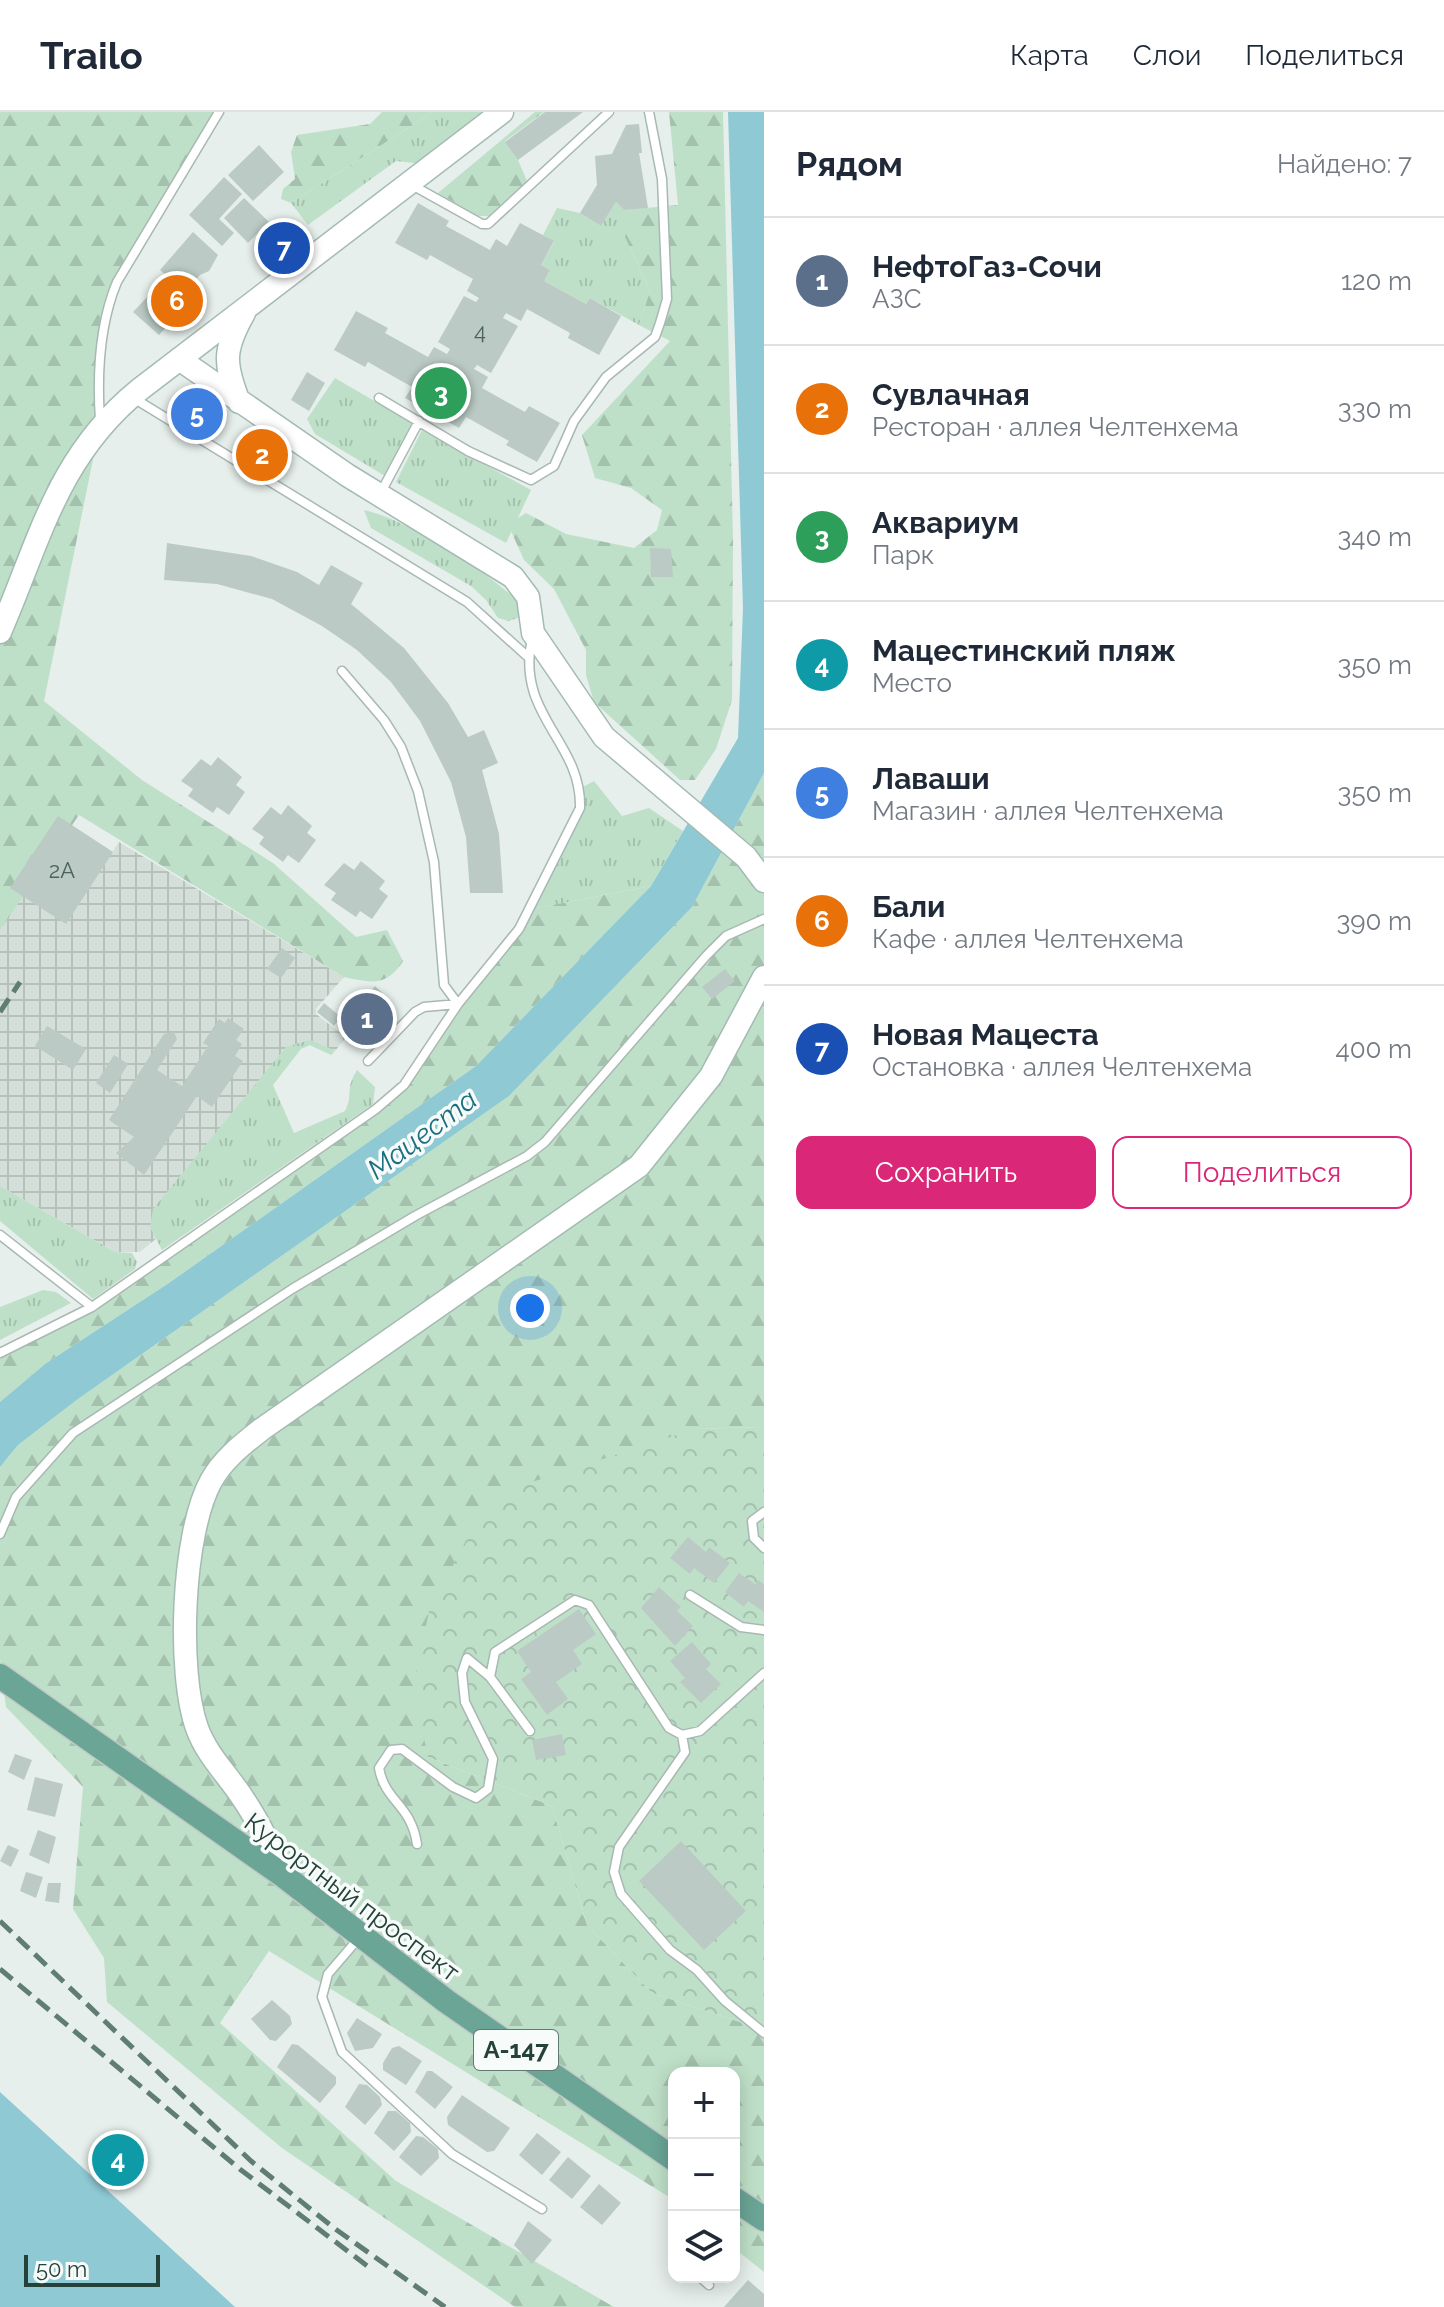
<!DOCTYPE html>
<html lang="ru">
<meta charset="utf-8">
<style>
body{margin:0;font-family:Raleway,sans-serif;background:#f6f6f7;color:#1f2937}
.controls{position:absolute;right:24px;bottom:24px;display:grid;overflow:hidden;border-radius:16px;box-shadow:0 4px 20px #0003}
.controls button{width:72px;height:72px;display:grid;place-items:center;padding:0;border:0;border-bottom:2px solid #e0e1e3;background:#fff;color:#1f2937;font:40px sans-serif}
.scale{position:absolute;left:24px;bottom:20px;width:136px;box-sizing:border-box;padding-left:8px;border:4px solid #24423a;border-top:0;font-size:22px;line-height:28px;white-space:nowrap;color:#24423a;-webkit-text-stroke:6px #f7fbf9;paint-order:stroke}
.you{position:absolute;left:530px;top:1196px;width:28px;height:28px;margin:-20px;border:6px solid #fff;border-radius:50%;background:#1a73e8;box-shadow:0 0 0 12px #1a73e833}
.badge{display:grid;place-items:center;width:52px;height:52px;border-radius:50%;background:#db2777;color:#fff;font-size:26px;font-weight:700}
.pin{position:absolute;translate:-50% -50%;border:4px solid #fff;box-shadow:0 2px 8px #0006}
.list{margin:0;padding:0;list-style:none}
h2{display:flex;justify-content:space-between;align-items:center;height:104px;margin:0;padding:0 32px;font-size:34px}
h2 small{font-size:26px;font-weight:400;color:#747a83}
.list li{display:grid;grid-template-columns:52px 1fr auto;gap:24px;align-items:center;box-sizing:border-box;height:128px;padding:0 32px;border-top:2px solid #e0e1e3}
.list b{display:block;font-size:30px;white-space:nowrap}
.list p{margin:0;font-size:26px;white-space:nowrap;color:#747a83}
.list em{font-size:26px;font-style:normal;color:#747a83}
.actions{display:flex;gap:16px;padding:24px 32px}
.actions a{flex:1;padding:18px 0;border:2px solid #db2777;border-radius:16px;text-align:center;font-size:28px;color:#db2777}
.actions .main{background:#db2777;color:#fff}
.icon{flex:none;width:44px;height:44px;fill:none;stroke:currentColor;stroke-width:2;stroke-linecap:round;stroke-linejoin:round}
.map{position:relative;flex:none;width:764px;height:2195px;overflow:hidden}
header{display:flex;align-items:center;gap:48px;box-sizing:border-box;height:112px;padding:0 40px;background:#fff;border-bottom:2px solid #e0e1e3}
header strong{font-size:38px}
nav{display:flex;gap:44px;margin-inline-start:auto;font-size:28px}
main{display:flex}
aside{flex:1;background:#fff}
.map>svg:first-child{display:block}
.industrial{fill:url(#industrial-grid)}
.grass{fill:url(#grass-tufts)}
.forest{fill:url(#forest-firs)}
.park{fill:url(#park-crowns)}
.water{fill:#8ec9d4}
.building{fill:#bbcac4}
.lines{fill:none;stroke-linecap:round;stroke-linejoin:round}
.lane-casing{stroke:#a8b8b2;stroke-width:11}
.secondary-casing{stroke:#a4bbb3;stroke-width:25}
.primary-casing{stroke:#c2cac8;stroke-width:27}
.lane{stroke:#fff;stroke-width:8}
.secondary{stroke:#fff;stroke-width:22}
.primary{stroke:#6aa596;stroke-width:24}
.rail{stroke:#5f7d75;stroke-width:5;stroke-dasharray:16 8;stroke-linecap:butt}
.labels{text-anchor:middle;stroke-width:7;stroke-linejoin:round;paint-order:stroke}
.number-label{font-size:22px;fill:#4a645c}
.shield{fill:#f7fbf9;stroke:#637a73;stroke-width:2}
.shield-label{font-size:24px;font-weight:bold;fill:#24423a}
.street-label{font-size:26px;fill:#24423a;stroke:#f7fbf9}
.water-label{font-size:28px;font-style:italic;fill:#1c6f80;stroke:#f7fbf9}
</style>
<header>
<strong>Trailo</strong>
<nav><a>Карта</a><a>Слои</a><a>Поделиться</a></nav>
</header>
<main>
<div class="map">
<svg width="764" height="2195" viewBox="0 0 764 2195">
<defs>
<pattern id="industrial-grid" width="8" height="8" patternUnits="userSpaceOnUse" patternTransform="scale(2)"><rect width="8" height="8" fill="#d4dfda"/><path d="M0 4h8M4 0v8" fill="none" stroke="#b6c1bc"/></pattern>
<pattern id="grass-tufts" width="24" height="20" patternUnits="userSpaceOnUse" patternTransform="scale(2)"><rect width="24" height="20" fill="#bfe0c8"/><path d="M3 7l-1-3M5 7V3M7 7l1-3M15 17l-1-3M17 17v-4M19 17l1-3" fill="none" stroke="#a4c1ad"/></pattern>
<pattern id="forest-firs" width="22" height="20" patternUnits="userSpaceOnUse" patternTransform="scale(2)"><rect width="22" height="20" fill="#bfe0c8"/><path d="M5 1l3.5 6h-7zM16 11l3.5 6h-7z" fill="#a4c1ad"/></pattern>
<pattern id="park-crowns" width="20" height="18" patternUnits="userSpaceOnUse" patternTransform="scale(2)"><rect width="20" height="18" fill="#bfe0c8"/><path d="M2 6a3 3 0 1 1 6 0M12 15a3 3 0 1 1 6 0" fill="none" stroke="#a4c1ad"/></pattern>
</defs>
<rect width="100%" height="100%" fill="#e6efeb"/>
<path class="industrial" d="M119,730L344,865L316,897V902L346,925L332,943L310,933L300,935L163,1121L140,1140H115L0,1074V773L2,770L66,811Z"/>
<path class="grass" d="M433,0H502L432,53L396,49L308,113L291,91Z
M616,90L624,98V123L650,179L639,213L590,186L586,192L544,169L550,158L541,153L554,130L543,123L557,96L580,101L601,114Z
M335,266L412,311L385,364L315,322L307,307Z
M422,318L531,378L506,431L396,370Z
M364,398C408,407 489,461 521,492L520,505L509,509L498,506L486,488L471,474L371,416Z
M594,669L622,704L649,696L683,719L651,774L531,797L580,696L581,676Z
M310,928L334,938L331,943L310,933L301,937L273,973L294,1021L345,999C354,982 344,979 357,958L375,975L373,992L162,1138L150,1115L153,1097L286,935Z
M0,1074L115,1140L132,1141L137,1150L135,1157L93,1187L0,1109Z
M43,1178L56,1180L71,1191L0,1228V1195Z"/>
<path class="forest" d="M0,0H219L106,196L100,313L44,589L142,668L273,751L356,825L387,818L403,849C387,875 371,871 344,865L79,703L0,818Z
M382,0H433L291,91L281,87L283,77L295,67L291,40L297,23L370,12Z
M535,0H544L505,29L518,48L527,69L489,104H478L438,81Z
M669,0H723L733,428L732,588L716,637L695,668H680L594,590L586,563V538L554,477L524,448L511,419L515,408L526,401L566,422L634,436L657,418L662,398L631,376L595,366L582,323L670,229L639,213L650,179L624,123V98L678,93Z
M764,661V1315L695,1317L428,1645L552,1694L587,1813L652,1881L764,1918V2160L734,2136V1961H674V2088L269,1839L220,1911L396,2069L614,2195H515L282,2036L107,1890L104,1846L73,1797L83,1675L6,1595L0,1547V1355L18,1333L78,1287L509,984L692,795Z
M651,774L476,954L169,1171L45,1252L0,1290V1242L92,1195L404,973L531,797Z"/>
<path class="park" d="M764,1315V1918L652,1881L587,1813L552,1694L428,1645L413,1575L429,1500L489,1384L695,1317Z"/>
<path class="water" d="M728,0H764V661L692,795L509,984L78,1287L18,1333L0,1355V1290L45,1252L169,1171L476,954L651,774L738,626L743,496Z
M0,1980L235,2195H0Z"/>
<path class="building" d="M545,0H583L518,48L505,30Z
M639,12L642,41H639L648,96L624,98L616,90L601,114L580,101L597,73L595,44L612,42L626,13Z
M259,33L284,60L253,89L228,63Z
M224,65L242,82L219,107L234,121L222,134L189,103Z
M244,86L269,110L248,131L224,106Z
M418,91L449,109L446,114L490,138L496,127L507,134L520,111L554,129L541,153L550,158L544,169L586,192L590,186L621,204L599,243L568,226L570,221L527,197L521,209L506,201L503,206L518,214L491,261L477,253L474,257L488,265L482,276L525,300L529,294L560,311L537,350L506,333L509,329L466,305L459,316L405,286L412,275L368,250L365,255L334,238L356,199L388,216L385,221L428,245L434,235L447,242L450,237L438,230L464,184L476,190L479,186L467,179L473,167L430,143L427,148L395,131Z
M193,120L218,143L209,159L200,163L184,180L192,187L159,223L133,200L167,164L160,158Z
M307,260L325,271L309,299L291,288Z
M185,284L214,305L206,316L177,295Z
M256,333L289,352L281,365L248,346Z
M167,431L251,444L297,460L319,473L331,453L363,471L351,492L404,536L448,591L468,625L484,618L498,651L482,658L499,722L503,781H470L466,725L451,670L420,609L391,570L357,538L322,514L272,487L217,472L164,468Z
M650,436L671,437L673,465H651Z
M218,645L242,665L236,673L245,680L229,703L217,695L213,701L188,684L193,677L181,669L201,647L211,654Z
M288,693L312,714L307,721L316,728L299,751L288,743L283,750L259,732L264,725L252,717L271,695L281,703Z
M58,704L113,740L66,812L10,776Z
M361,749L385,769L379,777L388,784L372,807L360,799L356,805L331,788L336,781L324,773L344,751L354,758Z
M282,836L295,846L281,866L267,857Z
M725,857L735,869L712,887L702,875Z
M375,874L392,890L374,910L357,893Z
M324,891L341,905L334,914L317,900Z
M228,906L244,917L236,928L242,932L235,944L243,949L212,995L197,984L144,1063L116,1041L134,1025L109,1008L164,922L174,920L177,927L157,958L182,974L208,934L203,931L219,907L225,911Z
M47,914L86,937L73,958L35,934Z
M114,943L128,952L110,981L96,971Z
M688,1425L706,1440L709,1435L730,1451L714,1471L694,1456L690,1462L670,1446Z
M739,1461L755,1472L758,1468L764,1472V1500L748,1489L744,1495L725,1480Z
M659,1475L681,1495L677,1499L693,1514L675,1534L641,1496Z
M579,1497L596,1522L573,1538L582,1552L556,1570L568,1587L547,1603L521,1567L531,1560L517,1539Z
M692,1530L711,1552L706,1557L721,1572L701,1591L680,1570L685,1566L670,1549Z
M562,1622L566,1643L536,1648L532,1628Z
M15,1642L32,1648L24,1668L8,1660Z
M35,1665L63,1672L55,1705L27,1698Z
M38,1718L56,1725L49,1752L29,1743Z
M681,1729L746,1799L704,1838L639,1769Z
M8,1733L19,1738L11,1755L0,1749Z
M26,1760L43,1765L36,1786L20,1779Z
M48,1771H61L59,1791L45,1789Z
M272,1888L290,1904L292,1912L276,1929L270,1928L251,1907Z
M357,1906L382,1922L373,1936L355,1939L347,1921Z
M292,1932L298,1933L336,1965V1972L320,1991L277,1955Z
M399,1934L422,1949L406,1973L383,1958V1951L392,1936Z
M427,1959H432L453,1975L435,1997L415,1980Z
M359,1972L367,1973L380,1985L382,1993L365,2013L345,1995Z
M462,1983L510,2016L494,2039L487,2040L448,2013L447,2005Z
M388,1999H396L410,2011L411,2020L394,2039L374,2021Z
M537,2021L561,2040L542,2063L519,2043Z
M416,2024L423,2025L438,2037L439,2046L421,2064L399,2045Z
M568,2045L591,2064L572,2087L549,2068Z
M599,2072L621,2091L602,2113L580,2095Z
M528,2109L552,2128L532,2152L514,2133Z
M748,2168L764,2182V2195H724Z"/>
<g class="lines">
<g class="lane-casing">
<path id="lane" d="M412,73L482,112H488L609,0
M379,286L468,339L531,368L554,354L574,309L606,265L655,225L660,211L667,187L662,67L649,0
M135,287L467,490L528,545
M100,308C97,263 99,213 117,170L219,0
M380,382L419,309
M342,559L384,608L401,635L418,679L434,750L444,873L458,892
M368,949L415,900L424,895L458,892
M0,1123L92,1195
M0,1241L92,1195L376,997L404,973L458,892L519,817L580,696C582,629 515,604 532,526
M764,1400L752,1409L754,1426L764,1436
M0,1422L16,1385L73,1321L292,1177L415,1104L527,1044L545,1030L706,844L726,824L764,807
M690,1483L741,1515L764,1518
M530,1619L490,1565L495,1540L575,1488L589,1493L669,1616L682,1623L700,1619L764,1561
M682,1623L685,1640L619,1735L614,1760L621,1782L670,1838L697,1858L725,1889L764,1921
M417,1732C411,1692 385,1690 379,1656L391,1638L402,1637L453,1675L476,1686L488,1677L493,1647L465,1590L462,1561L467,1546L490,1565
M358,1827L328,1862L322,1885L342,1940L452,2042L542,2097
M674,2097V2112
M700,2165L709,2173"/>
</g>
<g class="secondary-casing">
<path id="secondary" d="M179,247L347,363L513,465L528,485L533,521L604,625L746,745L764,769
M239,290C224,252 223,238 244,201
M0,520C40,428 57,345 139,278L502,0
M284,1764C272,1738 260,1712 244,1688C229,1664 207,1644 197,1616C177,1560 182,1422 211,1369C223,1347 243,1332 262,1317L639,1054L711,964L764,865"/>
</g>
<g class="primary-casing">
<path id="primary" d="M0,1564L284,1764L446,1889L674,2047
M734,2087L764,2107"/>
</g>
<use href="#lane" class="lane"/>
<use href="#secondary" class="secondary"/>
<use href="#primary" class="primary"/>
<path class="rail" d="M0,900L20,870
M0,1809L251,2049L334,2116L445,2195
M0,1857L241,2058L370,2156"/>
</g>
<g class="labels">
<g class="number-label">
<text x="480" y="227">4</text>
<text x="62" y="766">2А</text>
</g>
<rect class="shield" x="474" y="1918" width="84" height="40" rx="6"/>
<g class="shield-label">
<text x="516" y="1946">А-147</text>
</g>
<g class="street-label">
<text transform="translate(352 1785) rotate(37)" y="9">Курортный проспект</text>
</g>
<g class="water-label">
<text transform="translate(422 1022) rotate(-37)" y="10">Мацеста</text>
</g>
</g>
</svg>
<div class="controls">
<button>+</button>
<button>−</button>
<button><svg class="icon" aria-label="layers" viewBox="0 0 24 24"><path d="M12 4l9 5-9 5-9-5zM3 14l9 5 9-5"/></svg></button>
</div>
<div class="scale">50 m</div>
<div class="you"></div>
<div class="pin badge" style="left:367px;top:907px;background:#5c6f8a">1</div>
<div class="pin badge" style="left:262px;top:343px;background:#e8710a">2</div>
<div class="pin badge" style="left:441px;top:281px;background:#2e9e5b">3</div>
<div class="pin badge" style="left:118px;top:2048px;background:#0f9aa8">4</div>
<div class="pin badge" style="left:197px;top:302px;background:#3f7fe0">5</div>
<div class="pin badge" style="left:177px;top:189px;background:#e8710a">6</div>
<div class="pin badge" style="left:284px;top:136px;background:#1a4fb4">7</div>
</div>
<aside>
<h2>Рядом<small>Найдено: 7</small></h2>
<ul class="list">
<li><span class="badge" style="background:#5c6f8a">1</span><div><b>НефтоГаз-Сочи</b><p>АЗС</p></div><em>120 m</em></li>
<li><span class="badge" style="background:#e8710a">2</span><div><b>Сувлачная</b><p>Ресторан · аллея Челтенхема</p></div><em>330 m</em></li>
<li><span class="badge" style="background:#2e9e5b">3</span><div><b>Аквариум</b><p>Парк</p></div><em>340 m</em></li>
<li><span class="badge" style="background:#0f9aa8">4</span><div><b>Мацестинский пляж</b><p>Место</p></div><em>350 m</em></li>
<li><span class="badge" style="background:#3f7fe0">5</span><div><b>Лаваши</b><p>Магазин · аллея Челтенхема</p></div><em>350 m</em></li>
<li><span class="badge" style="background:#e8710a">6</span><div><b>Бали</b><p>Кафе · аллея Челтенхема</p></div><em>390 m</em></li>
<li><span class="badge" style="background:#1a4fb4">7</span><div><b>Новая Мацеста</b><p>Остановка · аллея Челтенхема</p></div><em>400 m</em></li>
</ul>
<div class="actions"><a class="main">Сохранить</a><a>Поделиться</a></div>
</aside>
</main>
